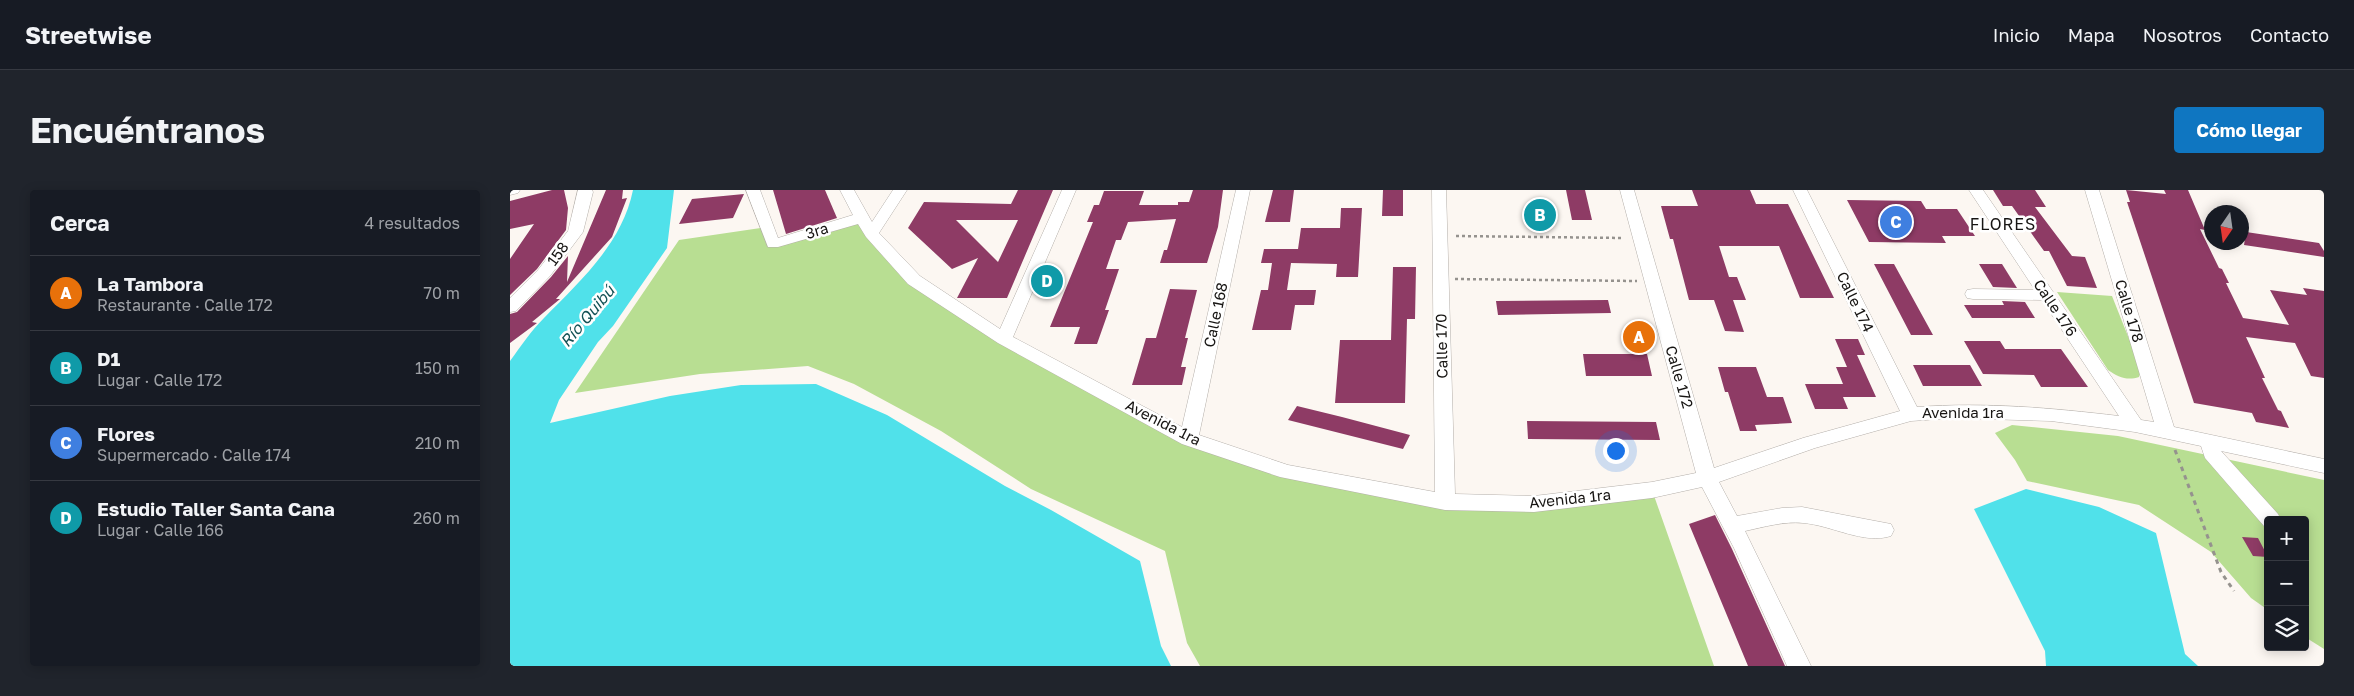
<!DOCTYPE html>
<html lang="es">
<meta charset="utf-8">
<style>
body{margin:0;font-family:"Golos Text",sans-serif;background:#20242c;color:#f1f3f6}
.controls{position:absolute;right:15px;bottom:15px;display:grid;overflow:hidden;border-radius:5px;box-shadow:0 2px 12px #0003}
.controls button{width:45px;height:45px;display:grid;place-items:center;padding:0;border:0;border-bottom:1px solid #363941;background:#171b24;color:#f1f3f6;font:25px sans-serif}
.compass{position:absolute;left:1694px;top:15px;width:45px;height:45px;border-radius:50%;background:#171b24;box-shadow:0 2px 12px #0003;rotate:193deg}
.you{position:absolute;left:1105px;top:260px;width:18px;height:18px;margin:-12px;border:4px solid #fff;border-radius:50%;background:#1a73e8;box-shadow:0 0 0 8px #1a73e833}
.badge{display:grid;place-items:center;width:32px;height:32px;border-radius:50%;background:#0f76c1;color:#fff;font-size:16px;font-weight:700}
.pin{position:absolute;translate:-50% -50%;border:2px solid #fff;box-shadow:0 1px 5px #0006}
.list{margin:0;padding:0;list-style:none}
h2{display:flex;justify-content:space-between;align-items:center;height:65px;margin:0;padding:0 20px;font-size:21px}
h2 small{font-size:16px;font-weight:400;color:#9ea1a6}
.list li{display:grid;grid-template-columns:32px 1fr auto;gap:15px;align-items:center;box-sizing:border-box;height:75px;padding:0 20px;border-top:1px solid #363941}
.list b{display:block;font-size:19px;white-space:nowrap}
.list p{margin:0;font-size:16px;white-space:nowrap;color:#9ea1a6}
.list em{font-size:16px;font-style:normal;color:#9ea1a6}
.icon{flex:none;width:28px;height:28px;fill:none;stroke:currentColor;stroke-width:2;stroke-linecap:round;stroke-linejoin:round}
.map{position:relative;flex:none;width:1814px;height:476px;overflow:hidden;border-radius:5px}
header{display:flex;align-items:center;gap:30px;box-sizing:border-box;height:70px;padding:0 25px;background:#171b24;border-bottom:1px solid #363941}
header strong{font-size:24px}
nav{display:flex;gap:28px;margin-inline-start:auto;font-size:18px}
.intro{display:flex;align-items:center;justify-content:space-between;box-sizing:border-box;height:120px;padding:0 30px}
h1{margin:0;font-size:35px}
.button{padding:12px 22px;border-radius:5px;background:#0f76c1;color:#fff;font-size:18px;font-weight:700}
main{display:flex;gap:30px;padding:0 30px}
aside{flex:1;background:#171b24;border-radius:5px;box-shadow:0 2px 12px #0003}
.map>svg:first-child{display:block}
.green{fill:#b8de92}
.water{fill:#50e1ea}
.building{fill:#8e3b65;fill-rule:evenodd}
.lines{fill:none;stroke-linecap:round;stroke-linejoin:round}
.minor-casing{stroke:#b4afaa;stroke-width:1}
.path-far1{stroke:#95928e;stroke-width:2.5;stroke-dasharray:3 3;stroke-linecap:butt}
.path{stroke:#95928e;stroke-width:3;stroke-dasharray:4.5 4.5;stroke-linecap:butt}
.minor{fill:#fff;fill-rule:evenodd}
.labels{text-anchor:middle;stroke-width:5;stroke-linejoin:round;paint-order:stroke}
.street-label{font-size:15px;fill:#171513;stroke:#fff}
.neighbourhood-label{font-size:16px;letter-spacing:1px;fill:#171513;stroke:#fff}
.water-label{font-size:16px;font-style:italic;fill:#145256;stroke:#fff}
</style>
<header>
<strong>Streetwise</strong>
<nav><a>Inicio</a><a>Mapa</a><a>Nosotros</a><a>Contacto</a></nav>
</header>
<div class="intro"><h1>Encuéntranos</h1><a class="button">Cómo llegar</a></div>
<main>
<aside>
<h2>Cerca<small>4 resultados</small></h2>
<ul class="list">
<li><span class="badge" style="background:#e8710a">A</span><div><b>La Tambora</b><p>Restaurante · Calle 172</p></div><em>70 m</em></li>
<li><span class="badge" style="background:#0f9aa8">B</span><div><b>D1</b><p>Lugar · Calle 172</p></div><em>150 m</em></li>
<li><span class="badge" style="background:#3f7fe0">C</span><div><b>Flores</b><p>Supermercado · Calle 174</p></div><em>210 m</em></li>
<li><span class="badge" style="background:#0f9aa8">D</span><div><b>Estudio Taller Santa Cana</b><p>Lugar · Calle 166</p></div><em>260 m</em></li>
</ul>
</aside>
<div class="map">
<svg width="1814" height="476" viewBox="0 0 1814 476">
<rect width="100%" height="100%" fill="#fcf7f2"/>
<path class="green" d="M351,28L404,90L679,249L777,282L935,312L1142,300L1204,476H690L677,453L655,361L521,299L431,241L344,194L298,176L190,184L65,203L169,50L257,37L263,54Z
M1547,102L1602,106L1631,179L1629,187C1617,191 1608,187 1598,180Z
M1502,235L1608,246L1814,290V459L1795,447V330H1758V420L1741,408L1701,362L1629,315L1517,291L1505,270L1485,243Z"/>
<path class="water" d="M123,0H164L157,58L103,136L88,152L49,210L40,233L160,206L231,195L306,194L377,225L495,296L541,320L630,371L651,456L661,476H0V171C11,156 21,141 34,128C70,91 112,54 123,0Z
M1516,299L1589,317L1646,343L1675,464L1688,476H1536L1535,461L1464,319Z"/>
<path class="building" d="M42,0H54L58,18L56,40L27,79L0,105V69L24,34L0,39V11Z
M96,0H113L112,9L117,8L102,47L46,109H50L22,132L27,133L0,153V124L7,122L41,87L58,66L57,92Z
M263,0H315L327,28L276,44Z
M508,0H543L497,108H447L468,68L442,79L398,38L414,12L501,14ZM446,30H508L488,72Z
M683,0H713L708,37L697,73H650L654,60H657L666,29L618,32L611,50H606L596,79H609L595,120H599L587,154H564L570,137H540L583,32H577L584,15H589L594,1H634L629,15H668V12H679Z
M763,0H784L780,32H755Z
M873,0H893V26H872Z
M1056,0H1075L1082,30H1062Z
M1182,0H1240L1246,14H1278L1324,108H1290L1269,56H1209L1219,87H1227L1236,110H1223L1234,142L1215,141L1204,110H1179L1163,49H1160L1151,16H1188Z
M1483,0H1525L1536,17H1525L1562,66L1575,67L1587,98L1557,96L1539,61H1534L1502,16H1493Z
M1616,0L1656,4L1654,0H1678L1695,40L1690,39L1709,78L1712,79L1719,93H1716L1733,128L1779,135L1760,100L1797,105L1793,98L1814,101V188L1801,186L1785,153L1736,147L1755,188H1752L1768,220L1771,221L1779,238L1746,232L1742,223L1684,213L1617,12H1620Z
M234,4L223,28L169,34L182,9Z
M1337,10L1411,11L1416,19H1447L1465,46H1432L1436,53L1359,52Z
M831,18H852L848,87H826L827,74L781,73L777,100H806L804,115H785L781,140H742L751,100H758L762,73H751L754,59H788L791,38H830Z
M1736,42L1809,53L1814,61V67L1734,55Z
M1364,74H1384L1423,145H1401Z
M1469,74H1492L1507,98L1483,97Z
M883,77H906L905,129H897L895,213H825L830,150H881Z
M660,99L687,100L675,148H678L671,177H676L672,195H622L636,148H646Z
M1098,110L1101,123L988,125L986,111Z
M1492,111L1515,112L1525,128H1462L1454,115H1494Z
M1325,149H1348L1355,165H1347L1366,207H1333L1338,219H1305L1295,194H1333L1326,177H1337Z
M1454,151H1490L1495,159H1551L1578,197H1531L1524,185L1473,184Z
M1073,164H1137L1142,186H1076Z
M1403,175H1460L1472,196H1413Z
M1208,177H1246L1257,207H1273L1282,233L1245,235L1247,241H1230L1218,202H1215Z
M787,216L832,227L900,245L893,259L778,230Z
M1017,231L1146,232L1150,250L1018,249Z
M1205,325L1222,359L1275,476H1238L1179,334Z
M1732,347L1748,348L1758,367L1743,366Z"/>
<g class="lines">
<g class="minor-casing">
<path id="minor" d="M0,0H10L8,3L0,5Z
M68,0H82L83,2L73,42L40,86L6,121L0,122V108L28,80L58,41Z
M236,0H250L268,48L343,25L330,0H344L362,32L383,0H397L369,43L410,86L490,139L552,0H566L503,147L672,237L726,0H740L689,245L778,275L925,302L922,0H936L945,304L1024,306L1142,292L1186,283L1110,0H1124L1204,278L1293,248L1390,221L1283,0H1297L1407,217C1475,212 1542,218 1609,226L1532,110L1463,109L1457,108L1455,104L1457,100L1463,99L1525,100L1459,0H1473L1631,230L1644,232L1575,0H1589L1664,237L1814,269V283L1711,261L1768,324L1771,330H1758V337L1754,336L1695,268L1691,256L1625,242L1541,231L1444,228L1401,231L1305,258L1209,292L1227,326L1272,318L1292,317L1381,334L1384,340L1381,346C1354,355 1321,335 1293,333C1274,331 1254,337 1235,341L1301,476H1277L1224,358L1192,297L1142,308L1024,322L935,320L770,287L672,254L488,153L398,94L356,47L348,34L268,57H258Z"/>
</g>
<path class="path-far1" d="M946,46L1114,48
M945,89L1127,91"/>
<path class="path" d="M1665,260L1711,382L1724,401"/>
<use href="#minor" class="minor"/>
</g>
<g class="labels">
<g class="street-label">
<text transform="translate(307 41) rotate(-17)" y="5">3ra</text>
<text transform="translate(48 64) rotate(-54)" y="5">158</text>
<text transform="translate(1345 112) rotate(64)" y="5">Calle 174</text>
<text transform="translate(1545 118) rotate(56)" y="5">Calle 176</text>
<text transform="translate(1619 121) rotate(73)" y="5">Calle 178</text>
<text transform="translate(706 125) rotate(-78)" y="5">Calle 168</text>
<text transform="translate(932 156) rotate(-91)" y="5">Calle 170</text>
<text transform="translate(1169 187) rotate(74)" y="5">Calle 172</text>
<text x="1453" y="228">Avenida 1ra</text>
<text transform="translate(653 233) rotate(27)" y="5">Avenida 1ra</text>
<text transform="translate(1060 309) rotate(-6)" y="5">Avenida 1ra</text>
</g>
<g class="neighbourhood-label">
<text x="1493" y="40">FLORES</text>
</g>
<g class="water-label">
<text transform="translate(77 126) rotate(-50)" y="6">Río Quibú</text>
</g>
</g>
</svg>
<div class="controls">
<button>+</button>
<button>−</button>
<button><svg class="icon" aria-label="layers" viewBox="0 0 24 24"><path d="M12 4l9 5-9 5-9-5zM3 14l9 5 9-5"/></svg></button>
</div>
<svg class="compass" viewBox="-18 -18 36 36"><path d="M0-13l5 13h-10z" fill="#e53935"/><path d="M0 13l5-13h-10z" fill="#9ea1a6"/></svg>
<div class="you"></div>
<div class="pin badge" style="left:1129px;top:147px;background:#e8710a">A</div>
<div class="pin badge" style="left:1030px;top:25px;background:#0f9aa8">B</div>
<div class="pin badge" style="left:1386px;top:32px;background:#3f7fe0">C</div>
<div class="pin badge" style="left:537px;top:91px;background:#0f9aa8">D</div>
</div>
</main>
